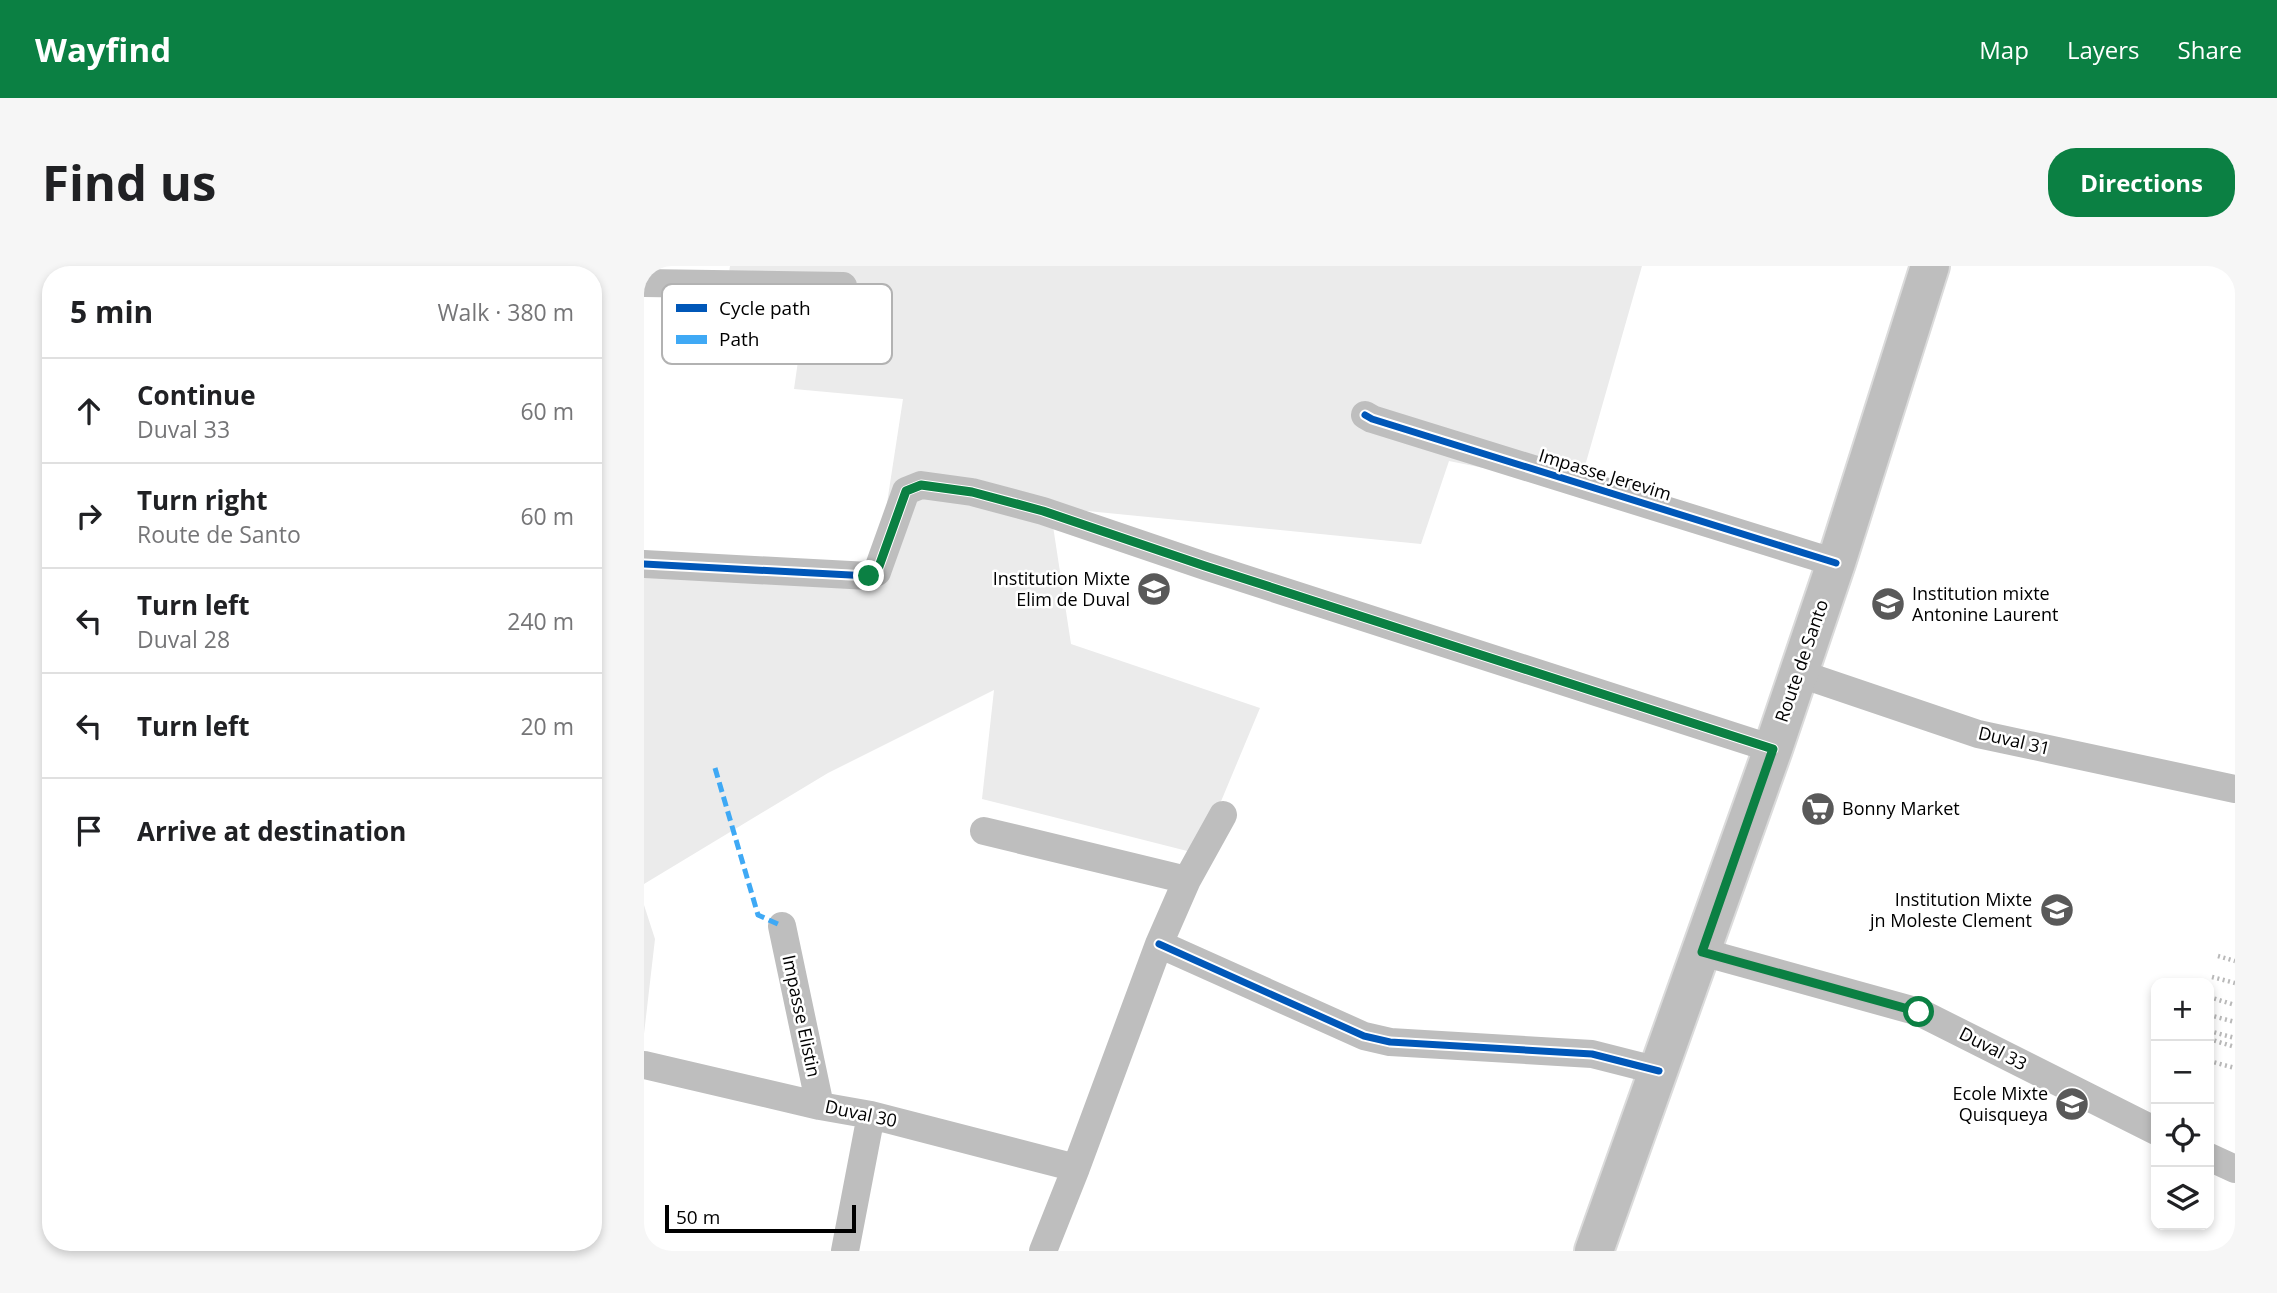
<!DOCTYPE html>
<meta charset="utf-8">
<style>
body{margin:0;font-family:"Open Sans",sans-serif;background:#f6f6f6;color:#202124}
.controls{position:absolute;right:21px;bottom:21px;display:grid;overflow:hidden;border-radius:14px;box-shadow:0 4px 10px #0003}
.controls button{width:63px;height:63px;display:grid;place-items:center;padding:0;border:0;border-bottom:2px solid #e0e0e0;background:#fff;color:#202124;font:35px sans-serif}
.scale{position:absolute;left:21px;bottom:18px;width:191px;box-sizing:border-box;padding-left:7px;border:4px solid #000;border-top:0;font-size:19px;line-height:24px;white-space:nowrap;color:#000;-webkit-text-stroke:5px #fff;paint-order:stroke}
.stop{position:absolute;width:21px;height:21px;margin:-16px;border:5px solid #0b8043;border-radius:50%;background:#fff}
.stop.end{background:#0b8043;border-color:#fff;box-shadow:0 2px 7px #0008}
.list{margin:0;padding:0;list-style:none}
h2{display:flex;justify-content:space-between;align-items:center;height:91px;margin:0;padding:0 28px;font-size:30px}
h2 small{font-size:23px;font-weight:400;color:#757577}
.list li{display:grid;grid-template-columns:46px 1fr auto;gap:21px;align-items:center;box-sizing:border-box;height:105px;padding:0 28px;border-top:2px solid #e0e0e0}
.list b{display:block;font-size:26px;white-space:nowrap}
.list p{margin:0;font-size:23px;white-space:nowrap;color:#757577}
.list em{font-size:23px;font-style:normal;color:#757577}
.icon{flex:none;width:38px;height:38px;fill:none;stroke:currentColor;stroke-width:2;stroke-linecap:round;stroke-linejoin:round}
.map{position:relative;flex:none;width:1591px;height:985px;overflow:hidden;border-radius:28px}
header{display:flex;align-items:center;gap:42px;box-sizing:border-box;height:98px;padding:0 35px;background:#0b8043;color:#fff}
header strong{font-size:33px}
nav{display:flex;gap:38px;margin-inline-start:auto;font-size:24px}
.intro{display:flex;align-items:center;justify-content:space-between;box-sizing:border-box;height:168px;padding:0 42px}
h1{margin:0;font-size:49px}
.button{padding:18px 32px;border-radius:28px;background:#0b8043;color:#fff;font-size:24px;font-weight:700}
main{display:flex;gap:42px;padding:0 42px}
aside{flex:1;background:#fff;border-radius:28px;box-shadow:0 4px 10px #0003}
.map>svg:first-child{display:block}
.green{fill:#ebebeb}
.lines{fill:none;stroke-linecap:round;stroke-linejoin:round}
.primary-casing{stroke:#dbdbdb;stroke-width:42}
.path{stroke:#b9b9b9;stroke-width:4.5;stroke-dasharray:2 3.5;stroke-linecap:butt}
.minor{stroke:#bebebe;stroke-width:28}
.primary{stroke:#bebebe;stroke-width:38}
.quiet{stroke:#3fa9f5;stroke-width:5;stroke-dasharray:10 5;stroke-linecap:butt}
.cycleway-casing{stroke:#fff;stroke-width:11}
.cycleway{stroke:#0057b8;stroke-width:7}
.route{stroke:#0b8043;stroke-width:9}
.labels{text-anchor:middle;stroke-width:5;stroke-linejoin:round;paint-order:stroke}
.street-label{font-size:18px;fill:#000;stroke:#fff}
.poi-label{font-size:18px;fill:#000;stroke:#fff;text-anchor:end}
.key{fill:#fff;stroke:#b2b2b2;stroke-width:2}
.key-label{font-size:19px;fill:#000}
</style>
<header>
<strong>Wayfind</strong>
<nav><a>Map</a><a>Layers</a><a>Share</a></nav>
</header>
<div class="intro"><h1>Find us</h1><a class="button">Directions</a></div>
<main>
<aside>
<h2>5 min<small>Walk · 380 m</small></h2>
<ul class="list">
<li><svg class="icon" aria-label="ahead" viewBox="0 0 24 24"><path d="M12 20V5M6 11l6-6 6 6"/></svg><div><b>Continue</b><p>Duval 33</p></div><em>60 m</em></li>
<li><svg class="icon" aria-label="right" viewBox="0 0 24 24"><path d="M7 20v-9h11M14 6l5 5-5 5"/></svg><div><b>Turn right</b><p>Route de Santo</p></div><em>60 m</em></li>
<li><svg class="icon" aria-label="left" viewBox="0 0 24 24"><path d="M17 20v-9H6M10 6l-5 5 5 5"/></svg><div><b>Turn left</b><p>Duval 28</p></div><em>240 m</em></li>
<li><svg class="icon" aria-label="left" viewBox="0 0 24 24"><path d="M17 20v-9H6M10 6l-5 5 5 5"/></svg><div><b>Turn left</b></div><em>20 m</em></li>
<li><svg class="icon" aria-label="arrive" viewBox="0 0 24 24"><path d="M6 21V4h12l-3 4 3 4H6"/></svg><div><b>Arrive at destination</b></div></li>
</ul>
</aside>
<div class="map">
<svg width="1591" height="985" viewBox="0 0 1591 985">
<rect width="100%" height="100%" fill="#fff"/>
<path class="green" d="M86,0H998L935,221L805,195L777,278L413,242L409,260L427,378L616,442L555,588L338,533L350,424L184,507L0,618V302L216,322L237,276L259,133L150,123L154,95L70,96Z
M0,639L11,673L0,768Z"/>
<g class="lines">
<g class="primary-casing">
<path id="primary" d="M950,985L1129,483L1192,297L1286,0"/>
</g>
<path class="path" d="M1574,690L1591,695
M1568,711L1591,717
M1565,731L1591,739
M1565,749L1591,756
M1565,765L1591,772
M1565,773L1591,781
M1565,795L1591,802"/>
<path class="minor" d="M0,17L199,20
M721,149L728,153L1192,297
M0,298L225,310L233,306L262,225L277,219L328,226L399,245L561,300L1129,483
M1154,407L1334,468L1591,523
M340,565L543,614
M138,660L176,840
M515,678L720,770L746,776L948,788L1015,805
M1058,686L1275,746L1512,865
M0,799L176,840L227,849L432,902
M1565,891L1591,903
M201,985L227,849
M399,985L432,902L515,678L543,614L579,549"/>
<use href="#primary" class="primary"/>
<path class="quiet" d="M71,502L114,649L138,660"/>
<g class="cycleway-casing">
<path id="cycleway" d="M721,149L728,153L1192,297
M0,298L225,310L233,306L262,225L277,219L328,226L399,245L561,300L1129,483
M515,678L720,770L746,776L948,788L1015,805"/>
</g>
<use href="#cycleway" class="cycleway"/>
</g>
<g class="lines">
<path class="route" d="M225,310L233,306L262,225L277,219L328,226L399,245L561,300L1129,483L1058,686L1275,746"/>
</g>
<defs>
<g id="school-disc" transform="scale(1.75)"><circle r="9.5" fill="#595959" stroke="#fff"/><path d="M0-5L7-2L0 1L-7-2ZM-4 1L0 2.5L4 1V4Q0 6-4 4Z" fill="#fff"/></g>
<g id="supermarket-disc" transform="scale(1.75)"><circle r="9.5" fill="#595959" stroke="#fff"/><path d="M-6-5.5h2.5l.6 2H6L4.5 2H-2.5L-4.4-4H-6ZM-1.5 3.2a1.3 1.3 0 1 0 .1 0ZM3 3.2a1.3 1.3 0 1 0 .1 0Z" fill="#fff"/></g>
</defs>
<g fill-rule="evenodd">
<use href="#school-disc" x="510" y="323"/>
<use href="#school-disc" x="1244" y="338"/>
<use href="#supermarket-disc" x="1174" y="543"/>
<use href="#school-disc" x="1413" y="644"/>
<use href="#school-disc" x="1428" y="838"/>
</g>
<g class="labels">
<g class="street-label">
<text transform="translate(961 209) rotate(17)" y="6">Impasse Jerevim</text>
<text transform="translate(1158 395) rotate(-71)" y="6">Route de Santo</text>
<text transform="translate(1370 475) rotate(13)" y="6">Duval 31</text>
<text transform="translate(157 750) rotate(78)" y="6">Impasse Elistin</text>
<text transform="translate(1349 783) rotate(27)" y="6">Duval 33</text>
<text transform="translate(217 848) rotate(12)" y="6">Duval 30</text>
</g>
<g class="poi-label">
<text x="486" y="319">Institution Mixte<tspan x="486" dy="21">Elim de Duval</tspan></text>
<text x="1268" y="334" text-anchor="start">Institution mixte<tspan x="1268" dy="21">Antonine Laurent</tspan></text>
<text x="1198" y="549" text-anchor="start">Bonny Market</text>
<text x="1388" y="640">Institution Mixte<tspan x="1388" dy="21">jn Moleste Clement</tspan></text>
<text x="1404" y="834">Ecole Mixte<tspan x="1404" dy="21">Quisqueya</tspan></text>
</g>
</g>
<rect x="18" y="18" width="230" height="80" rx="10" class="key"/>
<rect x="32" y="38" width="31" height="8" fill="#0057b8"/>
<rect x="32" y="69" width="31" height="9" fill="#3fa9f5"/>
<g class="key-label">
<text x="75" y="49">Cycle path</text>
<text x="75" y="80">Path</text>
</g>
</svg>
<div class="controls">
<button>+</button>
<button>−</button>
<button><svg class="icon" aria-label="locate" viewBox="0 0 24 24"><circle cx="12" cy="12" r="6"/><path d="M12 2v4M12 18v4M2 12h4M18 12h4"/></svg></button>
<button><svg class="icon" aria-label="layers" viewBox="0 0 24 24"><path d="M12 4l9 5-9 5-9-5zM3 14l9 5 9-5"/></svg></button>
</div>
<div class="scale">50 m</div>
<div class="stop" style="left:1275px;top:746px"></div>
<div class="stop end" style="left:225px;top:310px"></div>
</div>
</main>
